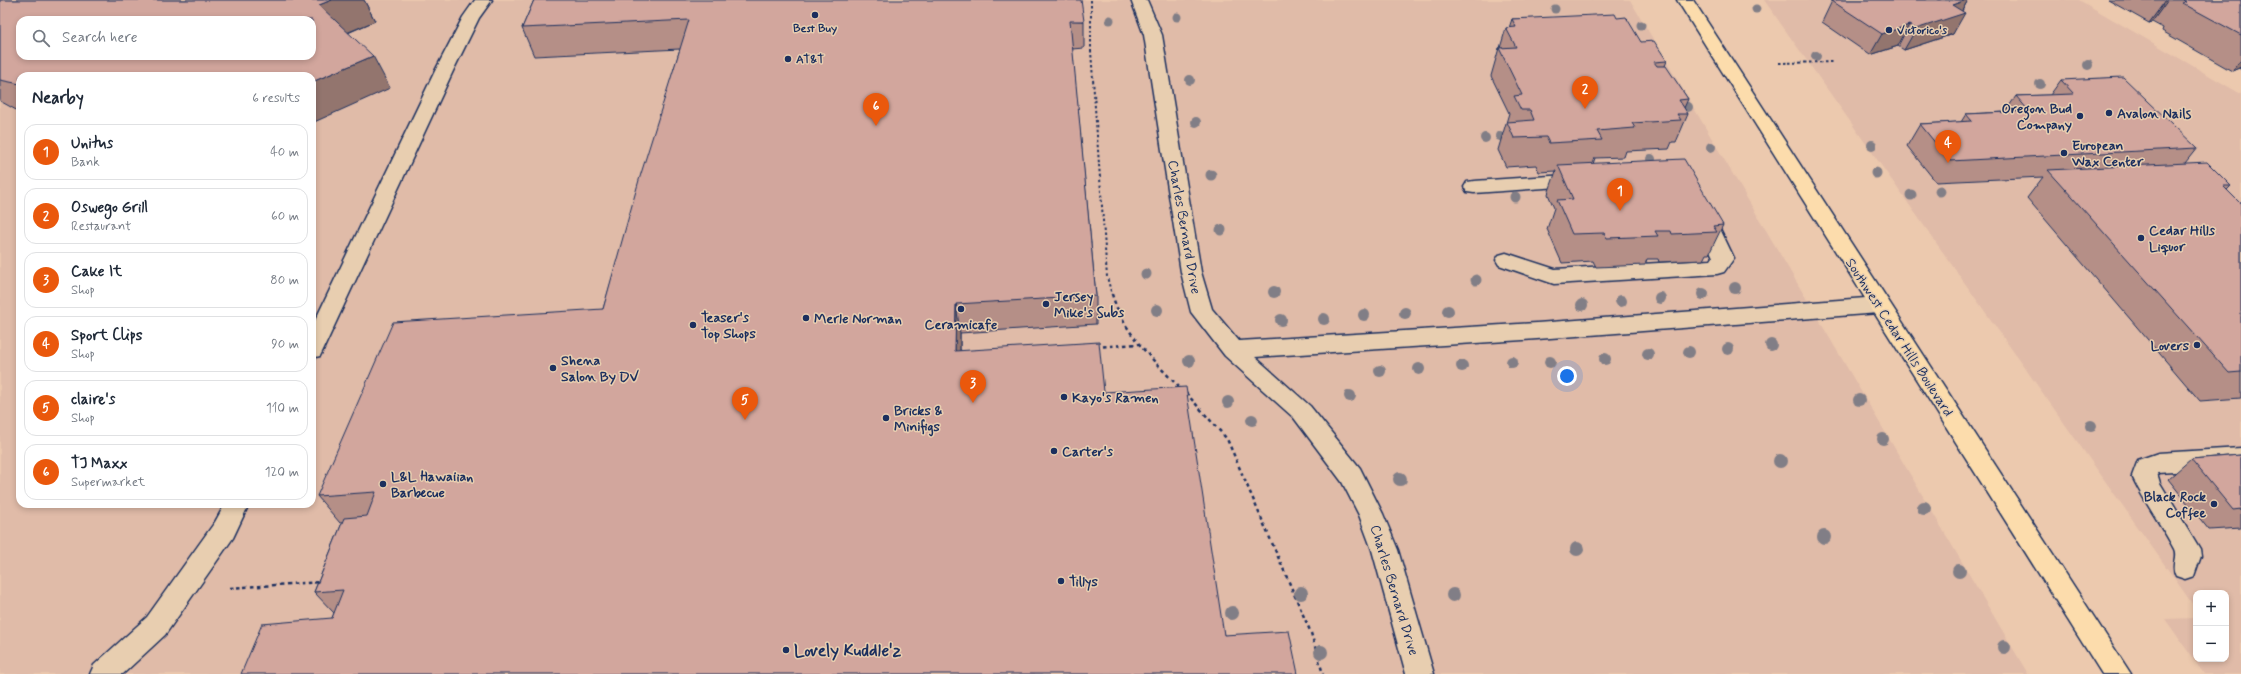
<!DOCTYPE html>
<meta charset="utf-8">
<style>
body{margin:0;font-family:Mynerve,sans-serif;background:#f2f2f3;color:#1f2937}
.controls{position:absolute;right:12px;bottom:12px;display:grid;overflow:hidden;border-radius:8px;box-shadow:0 2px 6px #0003}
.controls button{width:36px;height:36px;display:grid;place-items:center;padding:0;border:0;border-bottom:1px solid #e0e1e3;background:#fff;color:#1f2937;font:20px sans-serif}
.you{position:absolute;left:1567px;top:376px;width:14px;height:14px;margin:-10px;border:3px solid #fff;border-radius:50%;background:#1a73e8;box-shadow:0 0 0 6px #1a73e833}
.badge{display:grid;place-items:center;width:26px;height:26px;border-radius:50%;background:#ea580c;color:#fff;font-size:13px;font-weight:700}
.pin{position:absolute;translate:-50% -33px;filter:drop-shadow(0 1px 2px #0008)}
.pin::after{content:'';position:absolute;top:21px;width:14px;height:12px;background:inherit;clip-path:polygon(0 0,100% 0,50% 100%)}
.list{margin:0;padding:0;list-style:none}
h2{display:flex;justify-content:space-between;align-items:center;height:52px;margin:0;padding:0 16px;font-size:17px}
h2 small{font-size:13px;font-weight:400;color:#747a83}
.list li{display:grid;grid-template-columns:26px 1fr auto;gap:12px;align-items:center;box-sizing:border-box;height:56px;margin:0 8px 8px;padding:0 8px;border:1px solid #e0e1e3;border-radius:12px}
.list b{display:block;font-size:15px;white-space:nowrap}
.list p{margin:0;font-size:13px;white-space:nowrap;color:#747a83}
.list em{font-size:13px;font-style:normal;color:#747a83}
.icon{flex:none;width:22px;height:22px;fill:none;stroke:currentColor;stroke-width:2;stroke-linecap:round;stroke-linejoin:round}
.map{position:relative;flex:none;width:2241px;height:674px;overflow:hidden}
.search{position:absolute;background:#fff;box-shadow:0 2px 6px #0003;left:16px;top:16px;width:300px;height:44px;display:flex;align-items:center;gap:10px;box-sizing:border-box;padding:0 14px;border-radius:12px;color:#747a83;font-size:15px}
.panel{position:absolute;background:#fff;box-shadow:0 2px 6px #0003;left:16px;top:72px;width:300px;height:436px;border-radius:12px}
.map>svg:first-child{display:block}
.built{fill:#e0bba8;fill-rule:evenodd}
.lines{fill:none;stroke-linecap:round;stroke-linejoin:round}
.minor-casing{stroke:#1b2f5e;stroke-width:3}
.major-casing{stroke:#1b2f5e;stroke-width:3}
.path-far1{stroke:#1b2f5e;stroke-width:2;stroke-dasharray:2.5 2.5;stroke-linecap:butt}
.path{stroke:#1b2f5e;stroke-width:2.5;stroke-dasharray:3.5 3.5;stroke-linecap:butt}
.minor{fill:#e8ceb0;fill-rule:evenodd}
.major{fill:#fcdcac;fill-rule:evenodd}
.tree{fill:#817e86}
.wall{fill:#b58f87;stroke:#1b2f5e}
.shaded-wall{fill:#93746e;stroke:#1b2f5e}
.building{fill:#d2a69d;stroke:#1b2f5e;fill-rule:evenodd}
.poi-dot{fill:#1b2f5e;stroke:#e8ceb0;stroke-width:1.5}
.labels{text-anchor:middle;stroke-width:3;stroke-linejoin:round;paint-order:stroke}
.far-poi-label{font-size:12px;font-weight:bold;fill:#1b2f5e;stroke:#e8ceb0;text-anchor:start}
.poi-label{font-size:14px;font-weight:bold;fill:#1b2f5e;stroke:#e8ceb0;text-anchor:start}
.street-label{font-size:14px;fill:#1b2f5e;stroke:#e8ceb0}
.near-poi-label{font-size:17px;font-weight:bold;fill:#1b2f5e;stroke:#e8ceb0;text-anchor:start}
</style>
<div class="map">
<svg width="2241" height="674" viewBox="0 0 2241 674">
<rect width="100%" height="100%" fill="#ecc9ae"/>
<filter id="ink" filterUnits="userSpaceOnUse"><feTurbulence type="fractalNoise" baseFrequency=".025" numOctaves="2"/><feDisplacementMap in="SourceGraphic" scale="8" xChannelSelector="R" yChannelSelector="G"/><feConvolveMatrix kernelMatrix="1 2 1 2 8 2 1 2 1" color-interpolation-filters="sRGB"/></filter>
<g filter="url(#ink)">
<path class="built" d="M0,0H1630L2028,674H0ZM20,20H312V56H20ZM20,76H312V504H20Z
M1764,0H2079L2241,94V674H2204L2165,619L2196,618V659H2226V593H2196V609Z"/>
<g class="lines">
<g class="minor-casing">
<path id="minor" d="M475,0H492L479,18L453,71L323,350L320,356L312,358V327L435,71L463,17Z
M1131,0H1147L1162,35L1201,272L1212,309L1239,341L1537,323L1879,297L1887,299L1890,305L1887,311L1879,313L1537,339L1255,357L1310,406L1360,468L1383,514L1398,550L1434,674H1406L1372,550L1359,515L1342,482L1294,418L1225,356L1191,312L1181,272L1144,35Z
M1582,174L1589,175L1592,180L1589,185L1474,193L1467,192L1464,187L1467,182L1474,181Z
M1702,205L1709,207L1712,212L1734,258L1724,272L1717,274L1554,284L1499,265L1496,260L1499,255L1506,253L1555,269L1711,260L1713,257L1692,212L1695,207Z
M2241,448V468L2157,473L2160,483L2200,549L2201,556L2194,576L2185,579L2176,576C2170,564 2178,558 2174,549C2161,524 2144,502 2132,476L2138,460L2158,453Z
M225,504H249L233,538L165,635L123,674H90L94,665L147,617L215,522Z"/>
</g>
<g class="major-casing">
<path id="major" d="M1677,0H1693L2131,674H2102Z"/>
</g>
<path class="path-far1" d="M1091,0V51L1107,277L1112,295
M1779,63L1834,62"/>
<path class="path" d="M1112,294C1123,333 1155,362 1182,390
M1096,347L1139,344
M1186,393L1227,439L1311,633L1323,674
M230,588L320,582"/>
<use href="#minor" class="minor"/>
<use href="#major" class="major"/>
</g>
<g class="tree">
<circle cx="1555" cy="9" r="4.5"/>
<circle cx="1756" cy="9" r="4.5"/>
<circle cx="1177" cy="17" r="4.5"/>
<circle cx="1110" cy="20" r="4.5"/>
<circle cx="1641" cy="25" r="4.5"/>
<circle cx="1816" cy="56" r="5"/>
<circle cx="2088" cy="65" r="5"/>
<circle cx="1190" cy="80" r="5"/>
<circle cx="2040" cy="84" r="5"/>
<circle cx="1688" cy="107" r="5"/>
<circle cx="1196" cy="122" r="5"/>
<circle cx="1500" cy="136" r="5"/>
<circle cx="1485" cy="138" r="5"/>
<circle cx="1872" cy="145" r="5"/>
<circle cx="1711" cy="147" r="5"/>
<circle cx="1651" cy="159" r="5"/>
<circle cx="1876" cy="173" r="5.5"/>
<circle cx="1211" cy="175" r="5.5"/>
<circle cx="1940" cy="191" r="5.5"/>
<circle cx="1911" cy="195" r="5.5"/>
<circle cx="1515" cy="197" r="5.5"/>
<circle cx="1221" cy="230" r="5.5"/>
<circle cx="1146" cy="274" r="5.5"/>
<circle cx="1476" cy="280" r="5.5"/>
<circle cx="1735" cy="288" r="6"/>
<circle cx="1274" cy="292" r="6"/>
<circle cx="1703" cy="294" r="6"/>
<circle cx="1660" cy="298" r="6"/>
<circle cx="1621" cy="301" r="6"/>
<circle cx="1582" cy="305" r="6"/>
<circle cx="1157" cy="310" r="6"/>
<circle cx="1448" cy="311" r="6"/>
<circle cx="1405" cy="313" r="6"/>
<circle cx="1364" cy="315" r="6"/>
<circle cx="1324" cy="319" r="6"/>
<circle cx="1281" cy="320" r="6"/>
<circle cx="1771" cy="345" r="6"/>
<circle cx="1728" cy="349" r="6"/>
<circle cx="1689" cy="352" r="6"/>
<circle cx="1648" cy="354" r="6"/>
<circle cx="1605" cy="359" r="6"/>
<circle cx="1189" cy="361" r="6"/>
<circle cx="1512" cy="362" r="6"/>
<circle cx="1550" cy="362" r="6"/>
<circle cx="1462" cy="366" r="6"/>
<circle cx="1419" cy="369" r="6"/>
<circle cx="1380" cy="371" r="6"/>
<circle cx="1350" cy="396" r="6"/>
<circle cx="1859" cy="400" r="6"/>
<circle cx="1228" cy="402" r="6"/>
<circle cx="1252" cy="420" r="6"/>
<circle cx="2091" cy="426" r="6"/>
<circle cx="1883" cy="439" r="6"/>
<circle cx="1780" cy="461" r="7"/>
<circle cx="1400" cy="479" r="7"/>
<circle cx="1924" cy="508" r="7"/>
<circle cx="1824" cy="537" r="7"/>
<circle cx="1577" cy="549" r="7"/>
<circle cx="1959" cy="571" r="7"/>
<circle cx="1301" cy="593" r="7"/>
<circle cx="1453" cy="595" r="7"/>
<circle cx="1232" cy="613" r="7"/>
<circle cx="2004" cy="647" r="7"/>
<circle cx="1321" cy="652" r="7"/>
</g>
<path class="wall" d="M0,0H364L375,21L348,33L390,88L312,76H20V111H18L0,101Z
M534,0L1084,21V48L1072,49L1096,296V324L960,333V350L1104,392L1224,635L1298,674L332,618L334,613L314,592L342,523H340L317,496L603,309L680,49L534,56L522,28Z
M1837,0H1968L1962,11L1953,34L1904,50L1898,46L1870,55L1822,22L1832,1Z
M2108,0H2241V70L2239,68L2232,71L2162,31L2163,28L2152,22L2149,23Z
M1617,18L1641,42L1667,61L1665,66L1688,99L1684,108L1688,114L1676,142H1672L1669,149L1626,151L1624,157L1595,158L1593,164L1723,225L1709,254H1706L1703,260L1659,262L1658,259H1647L1645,265L1596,267L1593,261L1562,263L1547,229L1554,208L1548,194L1556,171L1539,172L1536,165L1506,167L1498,150L1509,113L1491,76L1499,48H1500L1506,28H1509L1512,19Z
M2061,80L2197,148L2185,163L2231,186L2227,190L2241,204V398L2200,401L2027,198L2043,177L1936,182L1907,146L1920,124L1961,122L1966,114L2005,112L2016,96L2050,95Z
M2241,455V528L2209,530L2168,479L2191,459Z"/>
<path class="shaded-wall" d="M332,0H364L375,21L337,37L319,5Z
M1966,0H1968L1960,14L1965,13L1953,34L1904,50L1916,29L1952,5Z
M2166,0H2168L2152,22L2149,23Z
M1909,25L1898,46L1870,55L1882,34Z
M373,56L390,88L312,123V82Z
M2241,60V66L2239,68L2232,71Z
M956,304L960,333V379L955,351Z"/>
<path class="building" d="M0,0H332L319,5L373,56L312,82V76H20V84L0,80ZM20,20H312V56H20Z
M534,0H1081L1084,21H1070L1096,296L956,304L955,351L1099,342L1104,392L1186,387L1224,635L1289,631L1298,674H241L262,624L332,618L343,590L314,592L344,518L367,516L376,492L317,496L393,322L603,309L639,180L689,20L522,28Z
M1837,0H1966L1952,5L1965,13L1916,29L1909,25L1882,34L1832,1Z
M2183,0H2241V35L2182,3L2187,2Z
M1615,14L1617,18L1626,17L1641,42L1654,41L1667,61L1654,62L1657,66H1666L1688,99L1679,100L1688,114H1677L1681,120L1632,123L1635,128L1597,131L1602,140L1549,143L1546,137L1514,138L1507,122L1534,120L1530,110H1521L1514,96L1522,95L1499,48L1516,47L1506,28L1516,27L1512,19Z
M2123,77L2197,148L1950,161L1920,124L1972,121L1966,114L2029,111L2016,96L2074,94L2061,80Z
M1684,159L1723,225L1713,226L1717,232L1672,234L1671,231H1655L1658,236L1607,238L1604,233L1572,234L1557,200L1573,199L1558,165Z
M2207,162L2231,186H2223L2241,204V372L2229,373L2048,170Z
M2241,455V509L2233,510L2191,459Z"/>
</g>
<g class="poi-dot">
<circle cx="815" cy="15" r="4"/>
<circle cx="1889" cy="30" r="4"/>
<circle cx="788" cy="59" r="4"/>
<circle cx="2109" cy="113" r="4"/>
<circle cx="2080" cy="116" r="4"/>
<circle cx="2064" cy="153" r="4"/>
<circle cx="2141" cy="238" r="4"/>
<circle cx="1046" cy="304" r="4"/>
<circle cx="961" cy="309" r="4"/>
<circle cx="806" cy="318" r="4"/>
<circle cx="693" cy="325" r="4"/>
<circle cx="2197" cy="345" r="4"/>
<circle cx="553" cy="368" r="4"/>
<circle cx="1064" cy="397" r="4"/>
<circle cx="886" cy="418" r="4"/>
<circle cx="1054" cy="451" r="4"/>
<circle cx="383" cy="484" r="4"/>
<circle cx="2214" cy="504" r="4"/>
<circle cx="1061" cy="581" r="4"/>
<circle cx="786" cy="650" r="4"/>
</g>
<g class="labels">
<g class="far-poi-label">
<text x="815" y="32" text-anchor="middle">Best Buy</text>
<text x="1897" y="34">Victorico's</text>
<text x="796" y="63">AT&amp;T</text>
</g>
<g class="poi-label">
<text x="2072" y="113" text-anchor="end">Oregon Bud<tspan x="2072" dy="16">Company</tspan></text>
<text x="2117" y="118">Avalon Nails</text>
<text x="2072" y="150">European<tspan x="2072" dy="16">Wax Center</tspan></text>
<text x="2149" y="235">Cedar Hills<tspan x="2149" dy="16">Liquor</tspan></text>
<text x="1054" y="301">Jersey<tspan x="1054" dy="16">Mike's Subs</tspan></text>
<text x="701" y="322">Teaser's<tspan x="701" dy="16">Top Shops</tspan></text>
<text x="814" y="323">Merle Norman</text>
<text x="961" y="329" text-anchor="middle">Ceramicafe</text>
<text x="2189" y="350" text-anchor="end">Lovers</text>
<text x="561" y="365">Shena<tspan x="561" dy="16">Salon By DV</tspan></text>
<text x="1072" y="402">Kayo's Ramen</text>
<text x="894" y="415">Bricks &amp;<tspan x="894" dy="16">Minifigs</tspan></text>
<text x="1062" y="456">Carter's</text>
<text x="391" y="481">L&amp;L Hawaiian<tspan x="391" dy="16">Barbecue</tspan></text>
<text x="2206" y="501" text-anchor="end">Black Rock<tspan x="2206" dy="16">Coffee</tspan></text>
<text x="1069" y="586">Tillys</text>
</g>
<g class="street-label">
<text transform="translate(1185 227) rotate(80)" y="5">Charles Bernard Drive</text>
<text transform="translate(1900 337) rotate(57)" y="5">Southwest Cedar Hills Boulevard</text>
<text transform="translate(1395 590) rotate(73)" y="5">Charles Bernard Drive</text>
</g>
<g class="near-poi-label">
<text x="794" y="656">Lovely Kuddle'z</text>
</g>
</g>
</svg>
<div class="controls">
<button>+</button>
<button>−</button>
</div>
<div class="you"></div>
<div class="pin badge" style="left:1620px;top:211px">1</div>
<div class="pin badge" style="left:1585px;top:109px">2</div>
<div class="pin badge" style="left:973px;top:403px">3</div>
<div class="pin badge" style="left:1948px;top:163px">4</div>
<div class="pin badge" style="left:745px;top:420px">5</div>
<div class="pin badge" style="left:876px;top:126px">6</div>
<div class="search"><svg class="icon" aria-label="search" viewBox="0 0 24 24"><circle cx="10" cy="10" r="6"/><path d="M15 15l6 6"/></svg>Search here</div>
<section class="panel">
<h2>Nearby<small>6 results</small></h2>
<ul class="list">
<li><span class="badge">1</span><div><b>Unitus</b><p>Bank</p></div><em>40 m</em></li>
<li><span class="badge">2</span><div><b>Oswego Grill</b><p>Restaurant</p></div><em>60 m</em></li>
<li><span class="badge">3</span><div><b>Cake It</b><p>Shop</p></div><em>80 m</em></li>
<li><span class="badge">4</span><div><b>Sport Clips</b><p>Shop</p></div><em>90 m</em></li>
<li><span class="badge">5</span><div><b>claire's</b><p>Shop</p></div><em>110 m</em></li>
<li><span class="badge">6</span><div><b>TJ Maxx</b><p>Supermarket</p></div><em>120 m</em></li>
</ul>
</section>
</div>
